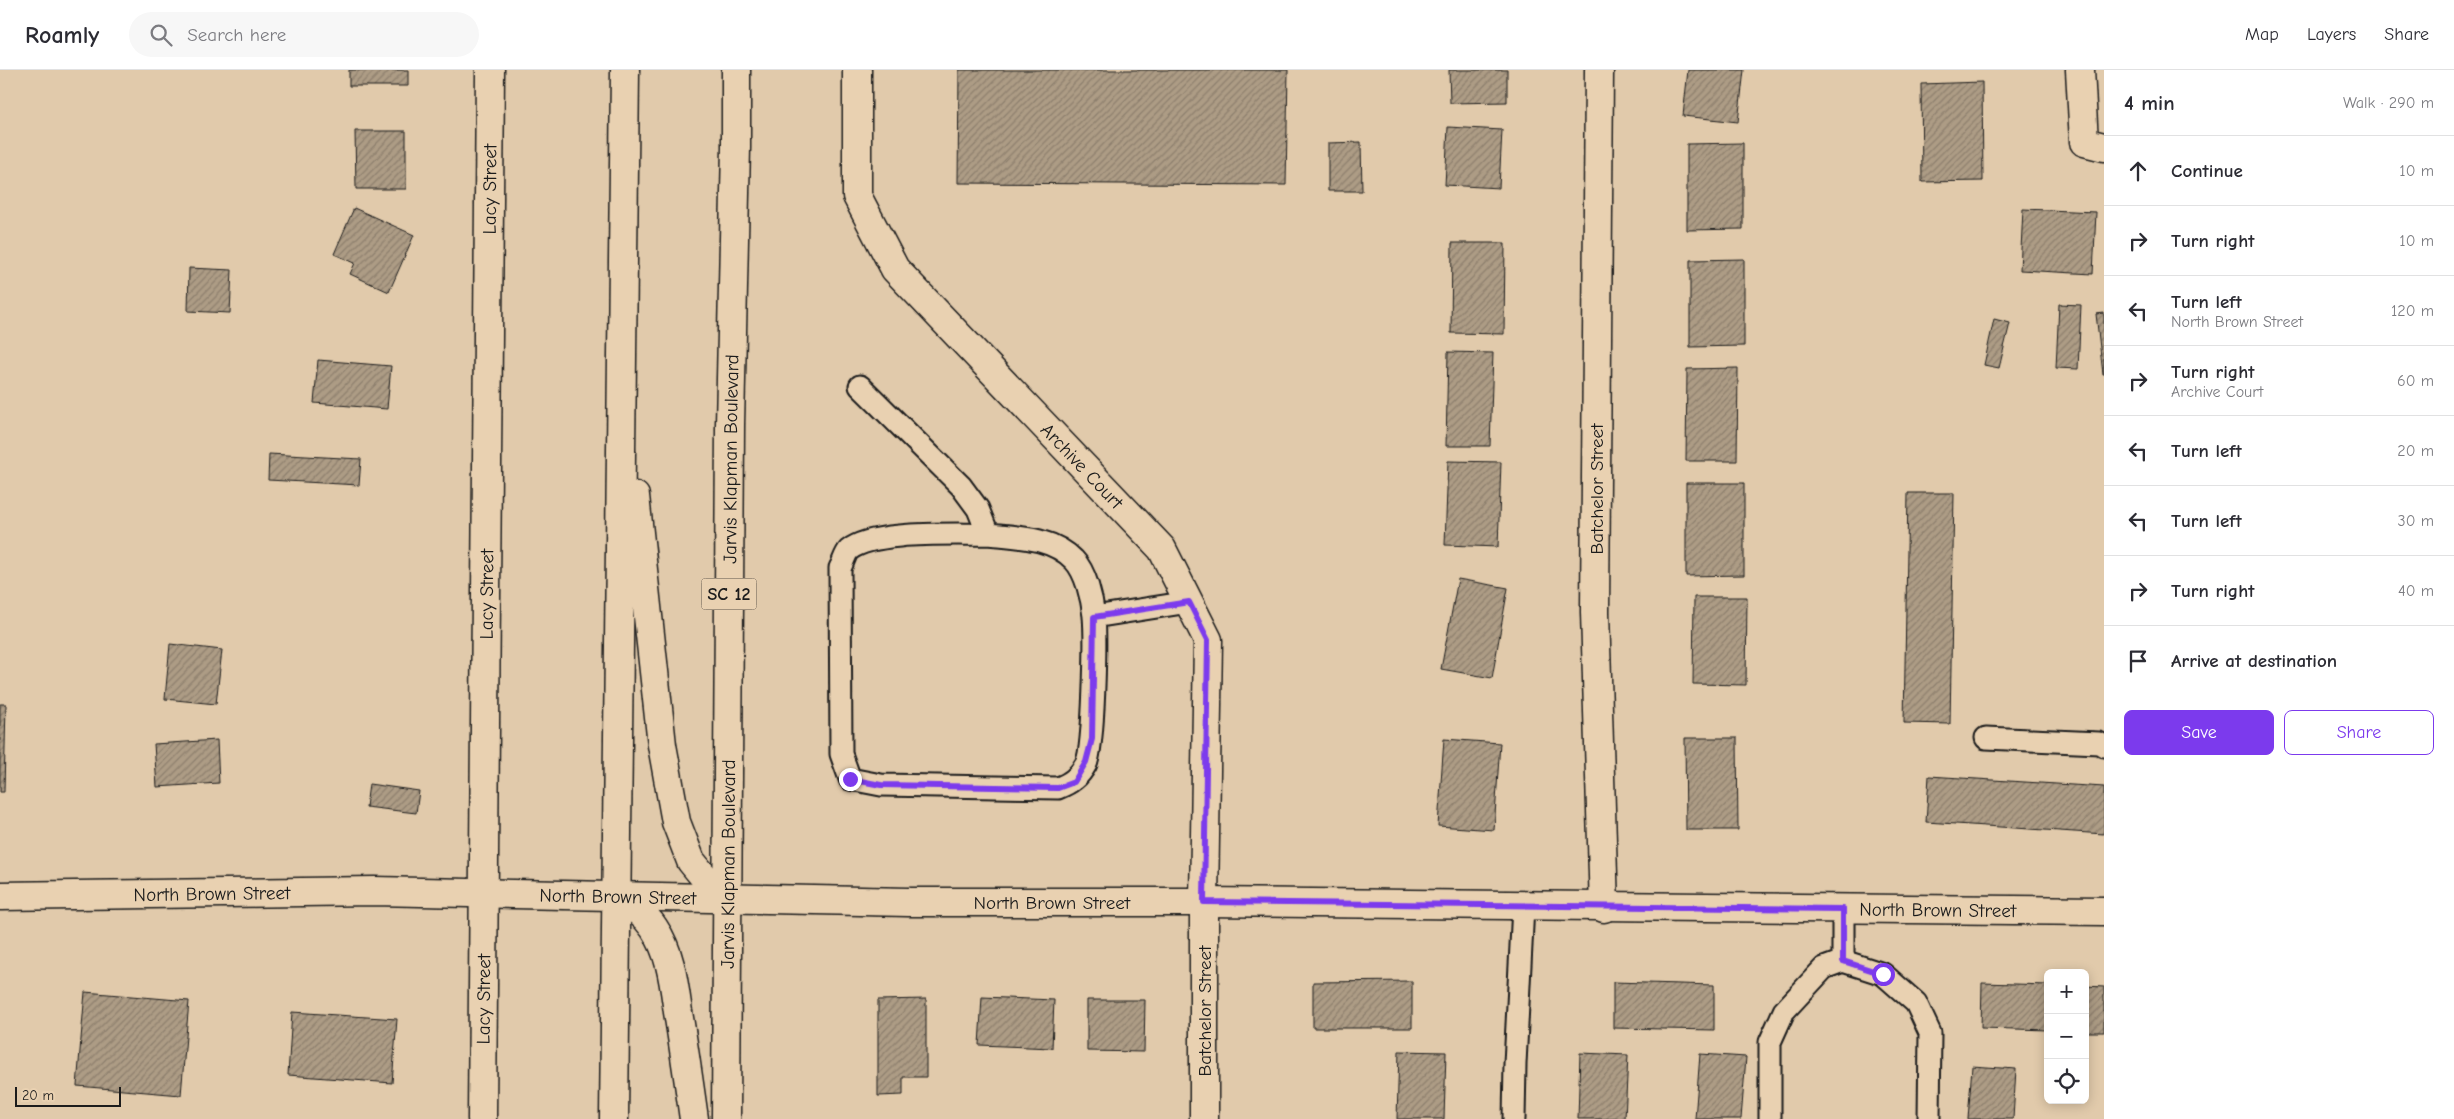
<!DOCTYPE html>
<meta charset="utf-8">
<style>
body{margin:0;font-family:"Comic Neue",sans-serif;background:#f7f7f7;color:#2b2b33}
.controls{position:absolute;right:15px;bottom:15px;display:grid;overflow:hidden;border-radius:8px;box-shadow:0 2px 12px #0003}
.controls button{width:45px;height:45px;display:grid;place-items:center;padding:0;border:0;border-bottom:1px solid #e1e1e2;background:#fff;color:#2b2b33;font:25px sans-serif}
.scale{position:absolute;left:15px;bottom:12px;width:106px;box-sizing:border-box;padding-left:5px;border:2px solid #1c1c1c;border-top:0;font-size:14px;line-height:18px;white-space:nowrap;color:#1c1c1c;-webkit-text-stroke:4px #e9d1b1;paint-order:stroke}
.stop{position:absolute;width:15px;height:15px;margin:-11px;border:4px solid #7c3aed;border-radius:50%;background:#fff}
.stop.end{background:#7c3aed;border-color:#fff;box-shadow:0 1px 5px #0008}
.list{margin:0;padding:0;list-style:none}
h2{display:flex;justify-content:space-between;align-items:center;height:65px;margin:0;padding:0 20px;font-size:21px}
h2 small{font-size:16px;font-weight:400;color:#7c7c81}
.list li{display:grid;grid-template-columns:32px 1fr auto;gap:15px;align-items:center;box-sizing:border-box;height:70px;padding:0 20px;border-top:1px solid #e1e1e2}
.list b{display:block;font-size:19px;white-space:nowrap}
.list p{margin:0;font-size:16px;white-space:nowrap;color:#7c7c81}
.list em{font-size:16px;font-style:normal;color:#7c7c81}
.actions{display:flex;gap:10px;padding:15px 20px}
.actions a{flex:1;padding:11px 0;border:1px solid #7c3aed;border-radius:8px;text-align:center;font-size:18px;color:#7c3aed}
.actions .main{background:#7c3aed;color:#fff}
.icon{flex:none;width:28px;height:28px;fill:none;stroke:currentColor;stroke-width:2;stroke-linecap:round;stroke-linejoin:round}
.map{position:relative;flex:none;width:2104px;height:1049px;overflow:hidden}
header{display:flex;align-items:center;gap:30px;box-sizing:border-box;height:70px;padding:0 25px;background:#fff;border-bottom:1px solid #e1e1e2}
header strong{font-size:24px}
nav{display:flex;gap:28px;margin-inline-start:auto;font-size:18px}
.search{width:350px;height:45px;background:#f7f7f7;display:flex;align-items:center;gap:12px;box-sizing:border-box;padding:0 18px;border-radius:28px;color:#7c7c81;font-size:19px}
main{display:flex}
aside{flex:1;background:#fff}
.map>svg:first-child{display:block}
.building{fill:url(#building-hatch);stroke:#1c1c1c}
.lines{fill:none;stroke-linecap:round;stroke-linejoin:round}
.service-casing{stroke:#1c1c1c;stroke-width:25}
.minor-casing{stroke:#1c1c1c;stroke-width:31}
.trunk-casing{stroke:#1c1c1c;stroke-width:31}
.service{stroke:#e9d1b1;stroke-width:21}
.minor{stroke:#e9d1b1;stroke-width:28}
.trunk{stroke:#e9d1b1;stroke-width:28}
.route{stroke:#7c3aed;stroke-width:6}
.labels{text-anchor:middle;stroke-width:5;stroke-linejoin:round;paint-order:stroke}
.shield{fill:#e9d1b1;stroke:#5a5249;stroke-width:1}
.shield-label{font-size:18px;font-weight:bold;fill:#1c1c1c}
.street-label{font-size:19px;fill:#1c1c1c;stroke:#e9d1b1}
</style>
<header>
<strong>Roamly</strong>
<div class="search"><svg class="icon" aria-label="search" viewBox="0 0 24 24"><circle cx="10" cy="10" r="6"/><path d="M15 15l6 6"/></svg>Search here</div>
<nav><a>Map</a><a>Layers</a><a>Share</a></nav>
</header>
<main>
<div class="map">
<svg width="2104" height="1049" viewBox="0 0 2104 1049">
<defs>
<pattern id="building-hatch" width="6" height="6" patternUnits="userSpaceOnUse" patternTransform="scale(1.25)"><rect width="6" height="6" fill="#ad9c85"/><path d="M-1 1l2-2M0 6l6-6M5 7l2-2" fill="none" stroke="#8c7e6c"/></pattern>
</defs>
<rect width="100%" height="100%" fill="#e1caab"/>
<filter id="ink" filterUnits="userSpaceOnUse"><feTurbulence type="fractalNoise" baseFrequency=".02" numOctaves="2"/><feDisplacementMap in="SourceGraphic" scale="10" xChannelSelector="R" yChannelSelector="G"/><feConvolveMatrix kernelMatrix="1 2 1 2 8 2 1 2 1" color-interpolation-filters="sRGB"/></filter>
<g filter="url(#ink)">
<path class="building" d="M349,0H408V16H349Z
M959,0H1288L1286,115L958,113Z
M1449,0H1507V32L1450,33Z
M1688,0H1744L1738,52L1683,46Z
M1982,12L1983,111L1922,112L1921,14Z
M1448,57L1502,60L1499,118L1445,115Z
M355,61H406V119H356Z
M1361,72L1362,121H1328V73Z
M1743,73V159L1687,160V74Z
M354,138L414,165L389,222L350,204L355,193L334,184Z
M2023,139L2096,142L2093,204L2020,200Z
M1452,173H1505L1504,264L1451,263Z
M1744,189V276L1690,277V190Z
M189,198L232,200L230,243L188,241Z
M2059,234L2081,235L2078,299L2056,298Z
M2104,243V304H2103L2096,244Z
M1994,249L2010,253L1999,298L1984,295Z
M1448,282L1493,283L1490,376H1446Z
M318,290L391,296L387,339L314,333Z
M1738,298L1737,391H1686L1687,299Z
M269,384L361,389L359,415L268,410Z
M1448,391L1501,392L1498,477L1445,475Z
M1686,413H1744V505L1686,506Z
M1908,423H1954L1950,654L1904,653Z
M1458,509L1508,518L1492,608L1441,599Z
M1694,527H1747L1746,615L1693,614Z
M170,574L222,580L216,634L165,629Z
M0,634H6L4,722H0Z
M1685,668H1737L1738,760H1686Z
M1444,669L1500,673L1494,760L1438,756Z
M217,670L219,713L157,717L154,674Z
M1929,706L2104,717V764L1926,752Z
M369,714L419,721L416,743L366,737Z
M1412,911V958H1313V912Z
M1613,912L1714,915V960L1613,958Z
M1982,913L2048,915V960L1981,958Z
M2085,916L2104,917V962H2085Z
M85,922L189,931L181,1025L77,1016Z
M982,927L1054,930L1052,978L979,975Z
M926,929V1007H903V1025L878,1026V930Z
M1087,930H1145L1144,982L1087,981Z
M292,942L397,949L392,1013L288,1005Z
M1399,981L1446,982L1444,1049H1397Z
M1580,983L1628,985L1625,1049H1578Z
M1700,984L1746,987L1741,1049H1695Z
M1972,996L2016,999L2013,1049H1968Z"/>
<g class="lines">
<g class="service-casing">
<path id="service" d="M860,316L961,416L978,439L988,464
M988,464C1017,467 1052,467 1074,490C1086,502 1092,529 1094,546C1096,569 1094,678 1086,694C1079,707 1071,713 1058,718L881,715L850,709L841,684L840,498C843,493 845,484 849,480C873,460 956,465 988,464Z
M1094,547L1189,532
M1986,668L2099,673L2104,676
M1843,839V891
M1514,1049L1515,994L1523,836
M1770,1049V972L1784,941L1824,898L1843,891L1883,904L1916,933L1930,963L1929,1049"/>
</g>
<g class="minor-casing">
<g id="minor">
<path id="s1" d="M857,0V126L895,199L1162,479L1208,570L1204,832V1049"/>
<path d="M1599,0L1595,542L1604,838"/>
<path d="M2080,0L2084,72L2104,77"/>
<path id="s2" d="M0,826L374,821L908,832H1204L2104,841"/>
<path id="s3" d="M482,1049L490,0"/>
</g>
</g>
<g class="trunk-casing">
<g id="trunk">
<path d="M635,426L662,675L676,752L691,791L714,819L728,829"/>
<path d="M616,827C631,834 644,843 654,858C671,883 674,914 678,942C684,978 689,1013 694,1049"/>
<path d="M614,1049L625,0"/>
<path id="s4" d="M726,1049L730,355L736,77V0"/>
</g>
</g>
<use href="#service" class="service"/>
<use href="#minor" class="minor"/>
<use href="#trunk" class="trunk"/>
</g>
</g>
<g class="lines" filter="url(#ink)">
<path class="route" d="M850,709L881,715L1058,718L1074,712L1086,692L1092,669L1094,547L1189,532L1208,570L1204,832L1843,839V891L1883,904"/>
</g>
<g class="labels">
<rect class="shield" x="701.5" y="508.5" width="55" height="31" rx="4"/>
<g class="shield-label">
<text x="729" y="530">SC 12</text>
</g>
<g class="street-label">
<text dy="7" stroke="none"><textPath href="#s3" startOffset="930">Lacy Street</textPath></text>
<text dy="7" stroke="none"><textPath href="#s4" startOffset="660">Jarvis Klapman Boulevard</textPath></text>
<text dy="7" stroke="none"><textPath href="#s1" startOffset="480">Archive Court</textPath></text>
<text transform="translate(1596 419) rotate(-90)" y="7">Batchelor Street</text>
<text dy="7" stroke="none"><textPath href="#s3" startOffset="525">Lacy Street</textPath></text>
<text dy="7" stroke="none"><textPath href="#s4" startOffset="255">Jarvis Klapman Boulevard</textPath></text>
<text dy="7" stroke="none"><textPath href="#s2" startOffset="212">North Brown Street</textPath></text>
<text dy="7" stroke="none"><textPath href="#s2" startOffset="618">North Brown Street</textPath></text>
<text dy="7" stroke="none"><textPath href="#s2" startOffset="1052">North Brown Street</textPath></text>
<text dy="7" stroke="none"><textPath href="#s2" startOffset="1938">North Brown Street</textPath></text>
<text dy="7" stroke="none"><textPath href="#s3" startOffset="120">Lacy Street</textPath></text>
<text transform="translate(1204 941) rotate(-90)" y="7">Batchelor Street</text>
</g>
</g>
</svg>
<div class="controls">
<button>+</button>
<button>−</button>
<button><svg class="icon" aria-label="locate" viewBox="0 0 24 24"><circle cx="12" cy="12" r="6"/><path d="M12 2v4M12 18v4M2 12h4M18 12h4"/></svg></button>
</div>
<div class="scale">20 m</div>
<div class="stop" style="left:1883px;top:904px"></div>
<div class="stop end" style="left:850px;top:709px"></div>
</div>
<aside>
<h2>4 min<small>Walk · 290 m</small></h2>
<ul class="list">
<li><svg class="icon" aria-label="ahead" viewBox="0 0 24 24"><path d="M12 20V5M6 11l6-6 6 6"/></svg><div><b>Continue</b></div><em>10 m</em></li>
<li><svg class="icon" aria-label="right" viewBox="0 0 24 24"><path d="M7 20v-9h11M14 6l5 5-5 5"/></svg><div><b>Turn right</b></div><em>10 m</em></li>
<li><svg class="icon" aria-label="left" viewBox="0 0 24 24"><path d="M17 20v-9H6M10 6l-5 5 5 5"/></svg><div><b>Turn left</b><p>North Brown Street</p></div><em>120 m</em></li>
<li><svg class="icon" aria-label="right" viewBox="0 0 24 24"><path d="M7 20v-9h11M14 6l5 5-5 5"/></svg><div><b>Turn right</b><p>Archive Court</p></div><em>60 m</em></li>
<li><svg class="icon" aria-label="left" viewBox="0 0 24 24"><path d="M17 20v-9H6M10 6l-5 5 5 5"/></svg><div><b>Turn left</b></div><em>20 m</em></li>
<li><svg class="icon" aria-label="left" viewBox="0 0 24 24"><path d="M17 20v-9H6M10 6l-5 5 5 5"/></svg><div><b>Turn left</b></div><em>30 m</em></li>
<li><svg class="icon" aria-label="right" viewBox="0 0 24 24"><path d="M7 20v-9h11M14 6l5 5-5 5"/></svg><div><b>Turn right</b></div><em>40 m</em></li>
<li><svg class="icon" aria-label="arrive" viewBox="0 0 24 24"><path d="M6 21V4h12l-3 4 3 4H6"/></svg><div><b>Arrive at destination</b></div></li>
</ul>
<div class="actions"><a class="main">Save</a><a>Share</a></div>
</aside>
</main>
